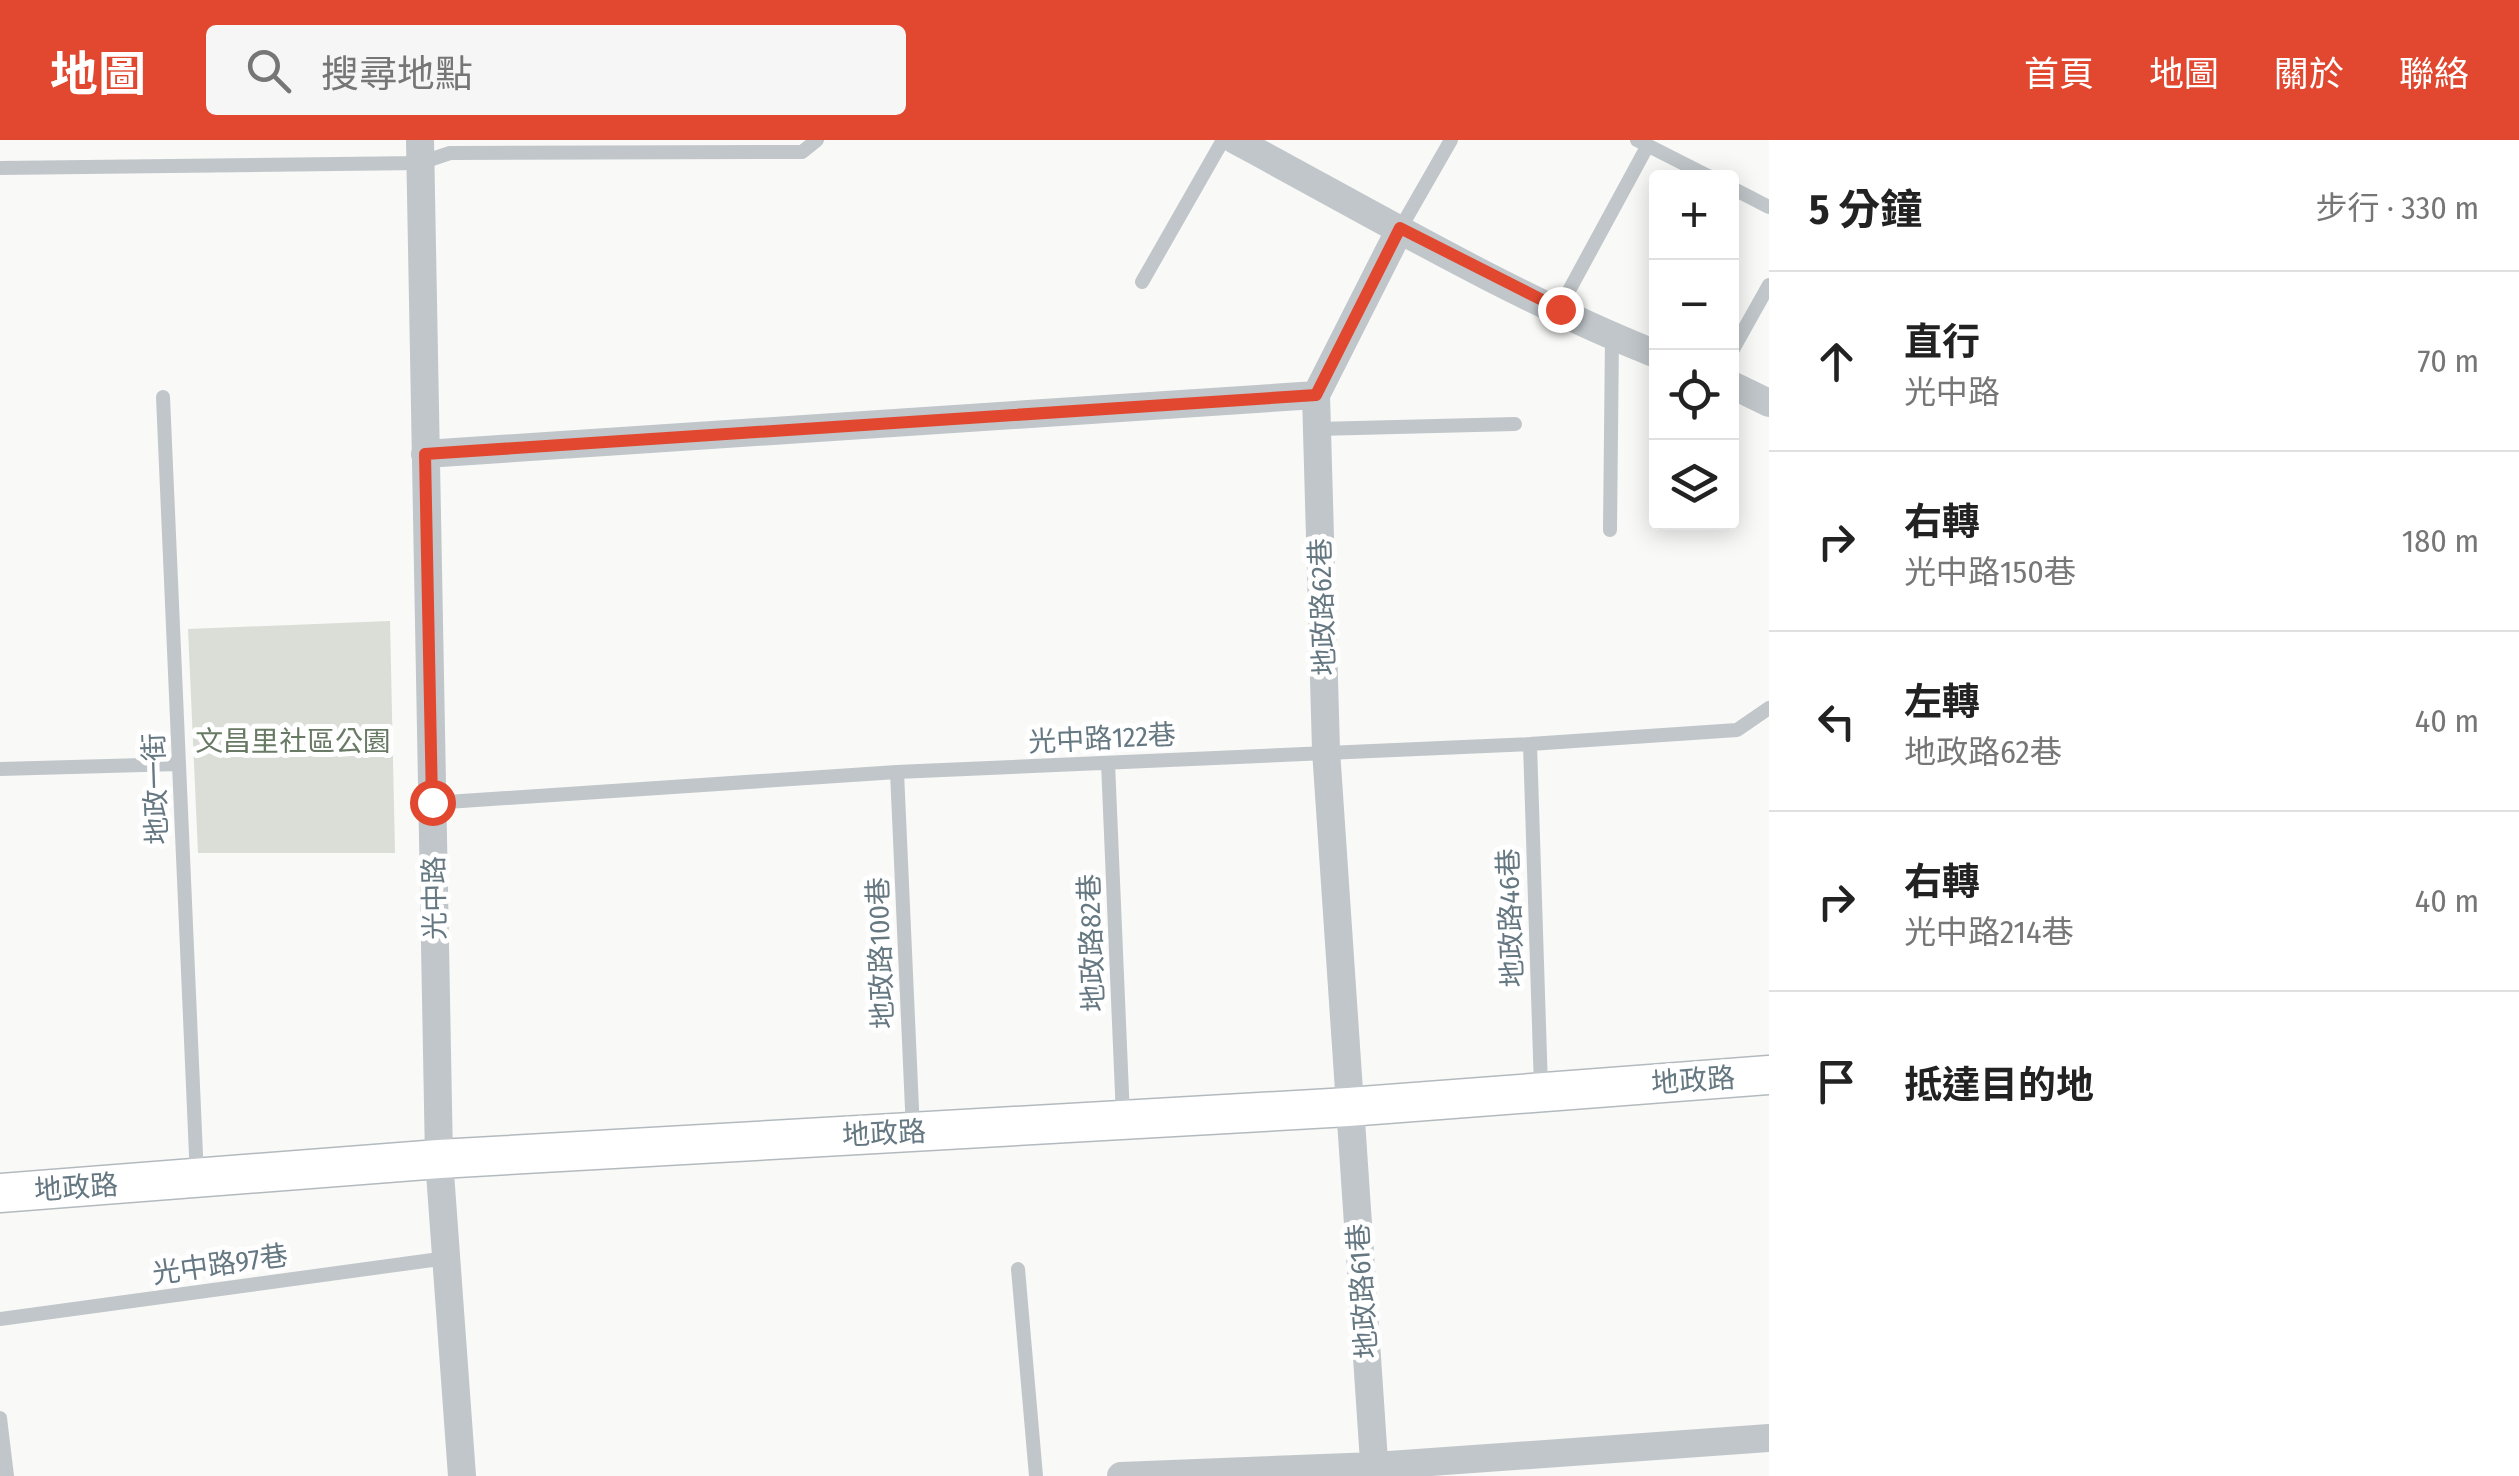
<!DOCTYPE html>
<html lang="zh-TW">
<meta charset="utf-8">
<style>
body{margin:0;font-family:"Fira Sans Condensed","Noto Sans TC",sans-serif;background:#f6f6f6;color:#222}
.controls{position:absolute;right:30px;top:30px;display:grid;overflow:hidden;border-radius:10px;box-shadow:0 5px 25px #0003}
.controls button{width:90px;height:90px;display:grid;place-items:center;padding:0;border:0;border-bottom:2px solid #e0e0e0;background:#fff;color:#222;font:50px sans-serif}
.stop{position:absolute;width:30px;height:30px;margin:-22px;border:8px solid #e1482f;border-radius:50%;background:#fff}
.stop.end{background:#e1482f;border-color:#fff;box-shadow:0 2px 10px #0008}
.list{margin:0;padding:0;list-style:none}
h2{display:flex;justify-content:space-between;align-items:center;height:130px;margin:0;padding:0 40px;font-size:42px}
h2 small{font-size:32px;font-weight:400;color:#767676}
.list li{display:grid;grid-template-columns:65px 1fr auto;gap:30px;align-items:center;box-sizing:border-box;height:180px;padding:0 40px;border-top:2px solid #e0e0e0}
.list b{display:block;font-size:38px;white-space:nowrap}
.list p{margin:0;font-size:32px;white-space:nowrap;color:#767676}
.list em{font-size:32px;font-style:normal;color:#767676}
.icon{flex:none;width:55px;height:55px;fill:none;stroke:currentColor;stroke-width:2;stroke-linecap:round;stroke-linejoin:round}
.map{position:relative;flex:none;width:1769px;height:1336px;overflow:hidden}
header{display:flex;align-items:center;gap:60px;box-sizing:border-box;height:140px;padding:0 50px;background:#e1482f;color:#fff}
header strong{font-size:48px}
nav{display:flex;gap:55px;margin-inline-start:auto;font-size:35px}
.search{width:700px;height:90px;background:#f6f6f6;display:flex;align-items:center;gap:25px;box-sizing:border-box;padding:0 35px;border-radius:10px;color:#767676;font-size:38px}
main{display:flex}
aside{flex:1;background:#fff}
.map>svg:first-child{display:block}
.green{fill:#daded6}
.lines{fill:none;stroke-linecap:round;stroke-linejoin:round}
.secondary-casing{stroke:#b3babe;stroke-width:41}
.lane{stroke:#c0c6c9;stroke-width:14}
.street{stroke:#c0c6c9;stroke-width:28}
.secondary{stroke:#fff;stroke-width:38}
.route{stroke:#e1482f;stroke-width:12}
.labels{text-anchor:middle;stroke-width:10;stroke-linejoin:round;paint-order:stroke}
.street-label{font-size:28px;fill:#657882;stroke:#fff}
.park-label{font-size:28px;fill:#697a64;stroke:#fff}
</style>
<header>
<strong>地圖</strong>
<div class="search"><svg class="icon" aria-label="search" viewBox="0 0 24 24"><circle cx="10" cy="10" r="6"/><path d="M15 15l6 6"/></svg>搜尋地點</div>
<nav><a>首頁</a><a>地圖</a><a>關於</a><a>聯絡</a></nav>
</header>
<main>
<div class="map">
<svg width="1769" height="1336" viewBox="0 0 1769 1336">
<rect width="100%" height="100%" fill="#f9f9f7"/>
<path class="green" d="M390,481L395,713H198L188,489Z"/>
<g class="lines">
<g class="secondary-casing">
<path id="secondary" d="M0,1053L439,1019L1348,967L1769,935"/>
</g>
<path class="lane" d="M1637,0L1712,38
M0,28L420,23L450,13L802,12L817,0
M1732,48L1769,67
M1400,89L1451,0
M1142,142L1223,0
M1559,169L1648,5
M1732,211L1769,145
M163,257L197,1038
M1317,289L1515,284
M1610,390L1612,196
M1530,604L1541,948
M1108,623L1123,977
M0,629L179,624
M897,632L913,991
M432,663L897,632L1530,604L1737,590L1769,568
M1018,1129L1036,1336
M0,1179L447,1118
M0,1278L7,1336"/>
<path class="street" d="M420,0L439,1019L462,1336
M1235,0C1373,74 1511,156 1656,214
M1732,245L1769,263
M425,314L1316,255
M1121,1336L1375,1326L1769,1298
M1375,1336L1326,610L1316,255L1400,89"/>
<use href="#secondary" class="secondary"/>
</g>
<g class="lines">
<path class="route" d="M432,662L425,314L1316,255L1400,88L1560,169"/>
</g>
<g class="labels">
<g class="street-label">
<text transform="translate(1322 467) rotate(-92)" y="10">地政路62巷</text>
<text transform="translate(1102 598) rotate(-3)" y="10">光中路122巷</text>
<text transform="translate(155 649) rotate(-92)" y="10">地政一街</text>
<text transform="translate(434 758) rotate(-91)" y="10">光中路</text>
<text transform="translate(1510 778) rotate(-92)" y="10">地政路46巷</text>
<text transform="translate(1091 803) rotate(-92)" y="10">地政路82巷</text>
<text transform="translate(880 813) rotate(-92)" y="10">地政路100巷</text>
<text transform="translate(1693 940) rotate(-4)" y="10">地政路</text>
<text transform="translate(884 993) rotate(-3)" y="10">地政路</text>
<text transform="translate(76 1047) rotate(-4)" y="10">地政路</text>
<text transform="translate(220 1124) rotate(-8)" y="10">光中路97巷</text>
<text transform="translate(1362 1151) rotate(-94)" y="10">地政路61巷</text>
</g>
<g class="park-label">
<text x="293" y="611">文昌里社區公園</text>
</g>
</g>
</svg>
<div class="controls">
<button>+</button>
<button>−</button>
<button><svg class="icon" aria-label="locate" viewBox="0 0 24 24"><circle cx="12" cy="12" r="6"/><path d="M12 2v4M12 18v4M2 12h4M18 12h4"/></svg></button>
<button><svg class="icon" aria-label="layers" viewBox="0 0 24 24"><path d="M12 4l9 5-9 5-9-5zM3 14l9 5 9-5"/></svg></button>
</div>
<div class="stop" style="left:432px;top:662px"></div>
<div class="stop end" style="left:1560px;top:169px"></div>
</div>
<aside>
<h2>5 分鐘<small>步行 · 330 m</small></h2>
<ul class="list">
<li><svg class="icon" aria-label="ahead" viewBox="0 0 24 24"><path d="M12 20V5M6 11l6-6 6 6"/></svg><div><b>直行</b><p>光中路</p></div><em>70 m</em></li>
<li><svg class="icon" aria-label="right" viewBox="0 0 24 24"><path d="M7 20v-9h11M14 6l5 5-5 5"/></svg><div><b>右轉</b><p>光中路150巷</p></div><em>180 m</em></li>
<li><svg class="icon" aria-label="left" viewBox="0 0 24 24"><path d="M17 20v-9H6M10 6l-5 5 5 5"/></svg><div><b>左轉</b><p>地政路62巷</p></div><em>40 m</em></li>
<li><svg class="icon" aria-label="right" viewBox="0 0 24 24"><path d="M7 20v-9h11M14 6l5 5-5 5"/></svg><div><b>右轉</b><p>光中路214巷</p></div><em>40 m</em></li>
<li><svg class="icon" aria-label="arrive" viewBox="0 0 24 24"><path d="M6 21V4h12l-3 4 3 4H6"/></svg><div><b>抵達目的地</b></div></li>
</ul>
</aside>
</main>
